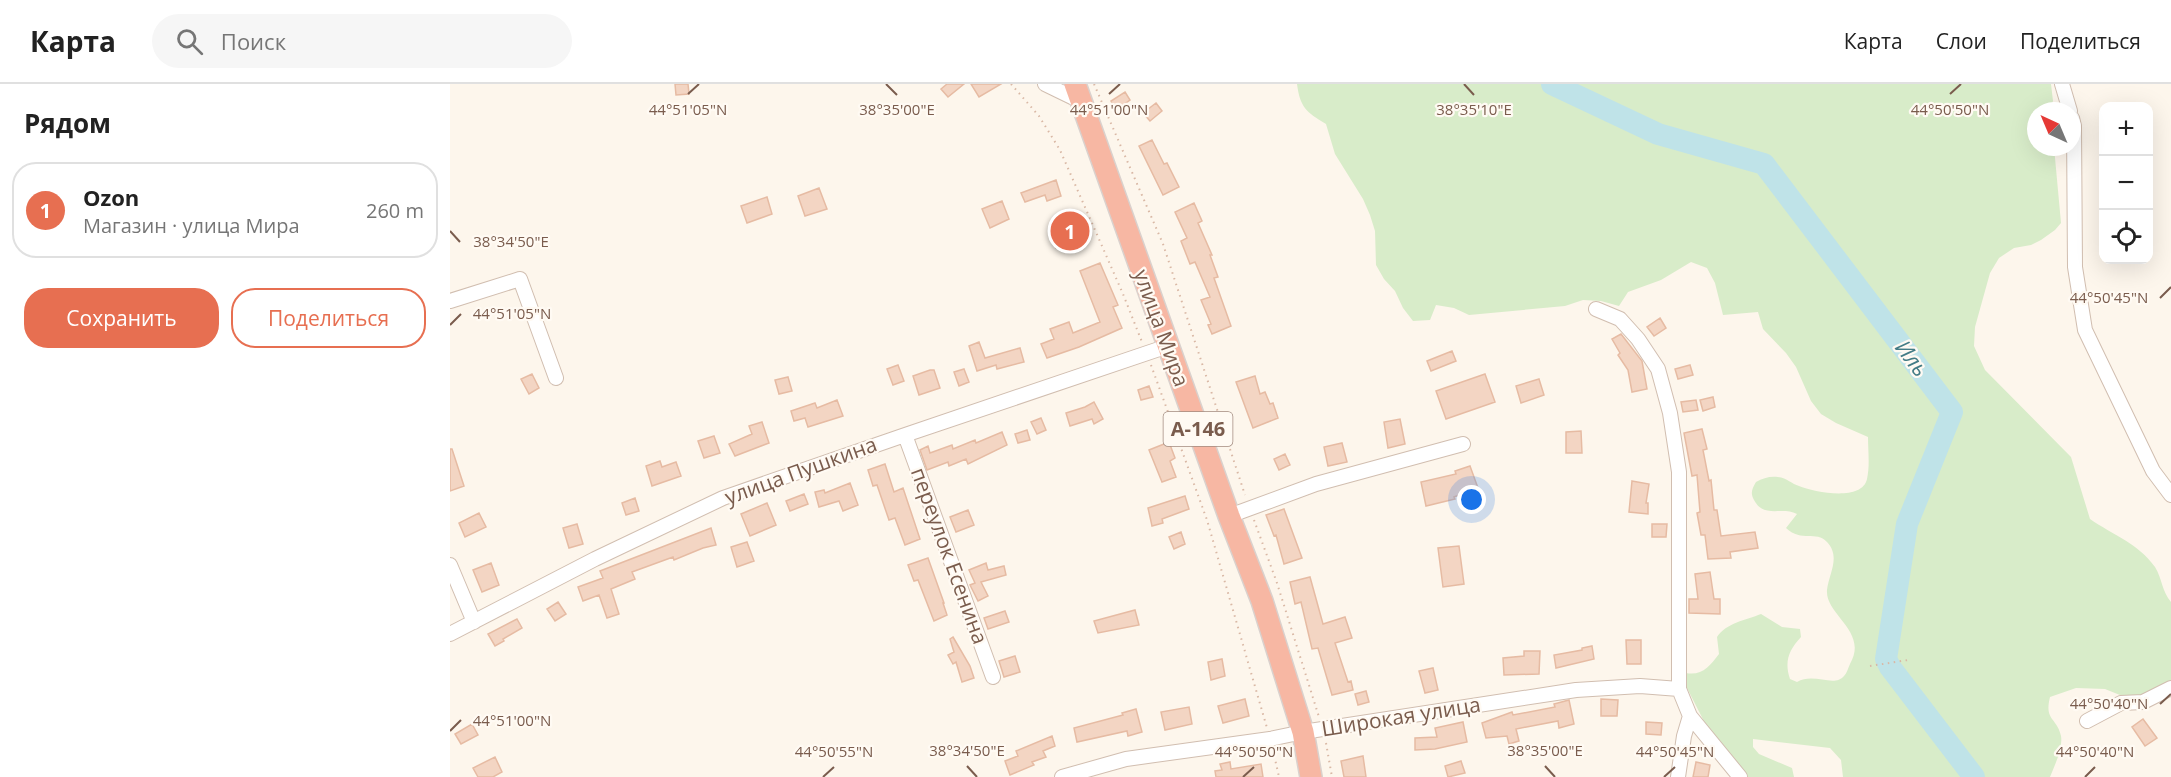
<!DOCTYPE html>
<html lang="ru">
<meta charset="utf-8">
<style>
body{margin:0;font-family:"Open Sans",sans-serif;background:#f6f6f6;color:#222}
.controls{position:absolute;right:18px;top:18px;display:grid;overflow:hidden;border-radius:12px;box-shadow:0 6px 24px #0002}
.controls button{width:54px;height:54px;display:grid;place-items:center;padding:0;border:0;border-bottom:2px solid #e0e0e0;background:#fff;color:#222;font:30px sans-serif}
.compass{position:absolute;left:1577px;top:18px;width:54px;height:54px;border-radius:50%;background:#fff;box-shadow:0 6px 24px #0002;rotate:316deg}
.you{position:absolute;left:1022px;top:416px;width:21px;height:21px;margin:-15px;border:4px solid #fff;border-radius:50%;background:#1a73e8;box-shadow:0 0 0 9px #1a73e833}
.badge{display:grid;place-items:center;width:39px;height:39px;border-radius:50%;background:#e76f51;color:#fff;font-size:20px;font-weight:700}
.pin{position:absolute;translate:-50% -50%;border:3px solid #fff;box-shadow:0 2px 6px #0006}
.list{margin:0;padding:0;list-style:none}
h2{display:flex;justify-content:space-between;align-items:center;height:78px;margin:0;padding:0 24px;font-size:26px}
h2 small{font-size:20px;font-weight:400;color:#767676}
.list li{display:grid;grid-template-columns:39px 1fr auto;gap:18px;align-items:center;box-sizing:border-box;height:96px;margin:0 12px 12px;padding:0 12px;border:2px solid #e0e0e0;border-radius:24px}
.list b{display:block;font-size:22px;white-space:nowrap}
.list p{margin:0;font-size:20px;white-space:nowrap;color:#767676}
.list em{font-size:20px;font-style:normal;color:#767676}
.actions{display:flex;gap:12px;padding:18px 24px}
.actions a{flex:1;padding:14px 0;border:2px solid #e76f51;border-radius:24px;text-align:center;font-size:21px;color:#e76f51}
.actions .main{background:#e76f51;color:#fff}
.icon{flex:none;width:33px;height:33px;fill:none;stroke:currentColor;stroke-width:2;stroke-linecap:round;stroke-linejoin:round}
.map{position:relative;flex:none;width:1721px;height:693px;overflow:hidden}
header{display:flex;align-items:center;gap:36px;box-sizing:border-box;height:84px;padding:0 30px;background:#fff;border-bottom:2px solid #e0e0e0}
header strong{font-size:28px}
nav{display:flex;gap:33px;margin-inline-start:auto;font-size:21px}
.search{width:420px;height:54px;background:#f6f6f6;display:flex;align-items:center;gap:15px;box-sizing:border-box;padding:0 21px;border-radius:33px;color:#767676;font-size:22px}
main{display:flex}
aside{flex:1;background:#fff}
.map>svg:first-child{display:block}
.green{fill:#d8ecc9}
.lines{fill:none;stroke-linecap:round;stroke-linejoin:round}
.river{stroke:#bfe3e8;stroke-width:22}
.building{fill:#f3d5c3;stroke:#e6bba3;stroke-width:1.5}
.minor-casing{stroke:#d1beb0;stroke-width:16}
.highway-casing{stroke:#dad1cd;stroke-width:24}
.path{stroke:#d9b8a5;stroke-width:2;stroke-dasharray:1.5 4.5;stroke-linecap:butt}
.minor{stroke:#fff;stroke-width:14}
.highway{stroke:#f7b7a3;stroke-width:21}
.ticks{fill:none;stroke:#7a5c4d;stroke-width:2}
.labels{text-anchor:middle;stroke-width:4.5;stroke-linejoin:round;paint-order:stroke}
.shield{fill:#fffaf3;stroke:#a28b7f;stroke-width:1.5}
.shield-label{font-size:20px;font-weight:bold;fill:#7a5c4d}
.street-label{font-size:21px;fill:#7a5c4d;stroke:#fffaf3}
.water-label{font-size:22px;font-style:italic;fill:#437c86;stroke:#fffaf3}
.ticks-label{font-size:15px;text-anchor:middle;fill:#7a5c4d;stroke:#fffaf3;stroke-width:4.5;stroke-linejoin:round;paint-order:stroke}
</style>
<header>
<strong>Карта</strong>
<div class="search"><svg class="icon" aria-label="search" viewBox="0 0 24 24"><circle cx="10" cy="10" r="6"/><path d="M15 15l6 6"/></svg>Поиск</div>
<nav><a>Карта</a><a>Слои</a><a>Поделиться</a></nav>
</header>
<main>
<aside>
<h2>Рядом<small></small></h2>
<ul class="list">
<li><span class="badge">1</span><div><b>Ozon</b><p>Магазин · улица Мира</p></div><em>260 m</em></li>
</ul>
<div class="actions"><a class="main">Сохранить</a><a>Поделиться</a></div>
</aside>
<div class="map">
<svg width="1721" height="693" viewBox="0 0 1721 693">
<rect width="100%" height="100%" fill="#fdf6ec"/>
<path class="green" d="M847,0H1601L1603,17L1599,27H1586V63H1604L1611,139L1605,146L1591,156L1581,161L1564,164L1549,174L1540,189L1525,243L1524,262L1535,286L1621,373L1640,435C1663,451 1688,459 1705,483C1712,494 1712,508 1721,518V603L1680,615L1655,605L1626,604L1600,613C1594,637 1607,633 1611,652C1613,665 1605,680 1600,693H1393L1391,676L1380,664L1303,655V663L1309,670L1342,684L1344,693H1298L1261,651L1237,604L1234,597L1236,589C1252,592 1260,582 1269,570L1267,553C1276,539 1296,536 1311,530L1332,543L1350,545L1351,553C1339,566 1334,577 1340,595L1347,598C1364,588 1384,604 1394,592C1397,589 1398,584 1400,580C1419,547 1375,531 1377,506C1379,489 1391,473 1377,458C1366,446 1352,459 1336,444L1347,430C1332,422 1314,435 1304,416C1300,409 1302,405 1306,398C1313,394 1320,392 1328,393C1337,394 1342,400 1349,402C1364,408 1412,418 1417,395C1420,382 1418,366 1418,353L1386,339L1371,330L1361,317L1346,283L1336,269L1313,245L1308,228L1273,231L1265,199L1257,184L1241,178L1211,196L1178,208L1169,222L1151,217L1133,216L1115,222L1019,231L1004,224L986,221L980,236L963,237L953,224L945,207L934,195L926,181L925,147L920,131L913,115L885,70L876,40C856,28 850,23 847,0Z"/>
<g class="lines">
<path class="river" d="M1102,0L1208,50L1314,80L1502,328L1457,440L1436,575L1440,583L1524,693"/>
</g>
<path class="building" d="M225,0H238L239,10L226,11Z
M497,0H514L498,13L491,5Z
M521,0H551L529,13Z
M675,8L680,16L666,26L661,17Z
M706,19L712,27L700,37L693,29Z
M702,56L714,80L717,79L729,103L713,111L689,62Z
M606,96L611,112L597,117L595,111L575,118L571,109Z
M369,104L377,125L355,132L348,112Z
M317,113L322,130L297,139L291,122Z
M552,117L559,135L540,144L532,125Z
M744,119L752,137L748,139L762,171H760L768,193L764,194L781,242L762,250L758,241L761,240L751,216L760,213L745,178L740,180L731,157L737,154L725,128Z
M621,140L627,155L606,164L599,149Z
M650,179L668,221L663,223L672,244L629,263L597,274L591,260L604,255L600,245L619,238L623,249L650,238L630,187Z
M1210,234L1216,244L1204,252L1197,243Z
M1171,250L1192,277L1197,305L1182,308L1178,286L1168,271L1170,269L1162,255Z
M529,258L535,274L570,264L574,278L547,285L546,281L527,287L519,262Z
M1002,267L1006,277L981,287L977,277Z
M448,281L454,297L443,301L437,285Z
M1240,281L1243,291L1228,295L1225,285Z
M514,285L519,298L509,302L504,288Z
M480,286H484L490,304L469,311L463,292Z
M82,290L89,304L79,310L71,295Z
M1035,290L1045,318L996,335L986,307Z
M805,292L810,310L815,308L820,320L823,319L828,334L803,344L786,298Z
M338,293L342,307L329,310L325,296Z
M1089,295L1094,311L1071,319L1066,302Z
M699,302L703,313L691,316L688,306Z
M1263,313L1265,323L1253,327L1250,316Z
M387,316L393,332L358,343L355,334L344,337L341,327L365,319L367,324Z
M1246,316L1248,326L1233,328L1231,318Z
M644,318L653,335L644,340L642,335L620,342L616,329L635,323Z
M591,334L596,346L587,350L581,338Z
M950,335L955,360L938,364L934,338Z
M312,338L319,359L285,372L279,360L302,350L299,342Z
M1252,345L1257,365L1253,366L1259,397L1261,396L1264,426H1267L1271,452L1305,448L1308,464L1280,468L1281,474L1258,475L1255,451H1251L1247,429L1250,428L1247,391L1242,392L1234,349Z
M577,346L580,356L568,359L565,350Z
M1131,347L1132,369H1116V348Z
M552,348L557,361L518,380L516,375L499,382L498,378L477,386L470,366L478,362L480,369L502,361L503,365L525,356L526,359Z
M264,352L270,369L254,374L248,357Z
M719,358L725,374L720,377L726,393L712,398L699,366Z
M892,359L897,378L878,382L874,363Z
M0,365H2L14,402L0,407Z
M835,370L840,381L829,386L824,375Z
M210,377L212,383L226,378L231,392L202,402L196,382Z
M435,380L444,408L453,404L470,455L455,461L445,434L439,436L427,401L423,402L418,386Z
M1020,382L1028,404L1004,413L1005,415L976,422L971,398L1006,390L1005,387Z
M1182,397L1199,400L1196,419H1198V430L1179,428Z
M400,399L408,421L393,427L389,417L369,423L365,408L374,406L375,409Z
M354,410L358,420L340,427L336,417Z
M735,412L739,425L712,435L713,439L702,442L698,424Z
M185,414L189,427L176,431L172,419Z
M317,419L326,441L300,452L291,430Z
M834,425L852,474L834,480L826,451L824,452L816,431Z
M518,426L524,441L506,448L500,433Z
M29,429L36,443L15,453L9,439Z
M127,440L133,460L119,464L113,444Z
M1202,440H1217L1216,453H1202Z
M261,444L266,461L253,464L224,476L223,473L182,488L185,495L161,505L169,530L157,534L149,511L133,517L128,503L153,494L150,487Z
M731,448L735,460L724,465L719,453Z
M297,458L304,477L287,483L281,463Z
M1009,462L1014,500L993,503L988,464Z
M478,474L494,519H493L497,531L484,537L468,496L464,497L458,481Z
M41,479L49,501L32,508L23,486Z
M536,479L538,486L554,482L556,491L531,498L538,512L528,517L520,501L525,499L519,486Z
M1260,488L1264,515H1270V530L1239,529V515H1248L1245,490Z
M860,493L873,540L895,533L902,554L885,559L898,598L901,597L903,606L882,611L868,564L862,565L851,518L845,520L840,498Z
M108,518L116,530L105,537L97,525Z
M685,526L689,541L648,549L644,537Z
M555,527L559,538L538,545L534,534Z
M67,535L72,544L53,555L54,557L45,562L38,550Z
M503,553L520,582L524,594L512,598L506,578L503,580L498,571L504,568L500,555Z
M1176,556H1191V580H1177Z
M1142,562L1144,575L1106,584L1104,571L1132,566V564Z
M1074,567H1090L1089,590L1054,591L1053,574L1074,572Z
M565,572L570,588L554,593L549,577Z
M772,575L775,592L761,596L758,578Z
M983,584L988,606L975,609L969,587Z
M916,607L919,618L908,621L905,610Z
M795,615L799,632L773,639L768,622Z
M1151,615L1168,616L1167,632H1151Z
M1119,616L1124,640L1109,644L1108,637L1066,645L1069,657L1059,660L1057,652L1036,654L1032,639L1062,628L1063,631L1105,623L1104,620Z
M739,623L742,640L715,646L711,628Z
M686,625L692,648L678,652L677,647L627,658L624,644L673,631L672,629Z
M1693,635L1707,654L1695,662L1682,643Z
M1013,638L1017,658L985,665L965,666V654L987,653L985,644Z
M1196,638L1212,639L1211,651L1196,650Z
M22,640L28,651L11,660L5,650Z
M602,652L605,662L593,667L596,673L582,678L584,681L560,691L555,677L568,672L566,667Z
M913,672L916,693H894L891,677Z
M45,673L52,688L43,693H28L23,684Z
M1011,677L1015,689L998,693L995,682Z
M780,678L781,685L811,680L813,693H766L765,687L772,686L770,680Z
M1246,678L1260,681L1258,693H1243Z"/>
<g class="lines">
<g class="minor-casing">
<path id="minor" d="M595,0L630,17
M1612,0L1620,27
M1622,34L1624,42L1625,183L1635,246L1703,387L1721,411
M0,217L70,195L106,294
M1146,225L1170,235L1188,255L1208,285L1220,329L1229,388V605L1240,632L1290,693
M455,351L543,593
M779,432L866,400L1013,360
M0,481L24,538
M0,550L145,475L273,414L455,351L718,262
M1637,637L1671,619L1693,618L1721,604
M612,693L676,675L820,655L853,648L1126,606L1190,602L1229,605
M1228,693L1234,652L1240,632"/>
</g>
<g class="highway-casing">
<path id="highway" d="M625,0L779,432L812,517L853,648L861,693"/>
</g>
<path class="path" d="M561,0L589,32L610,66L673,210L692,258
M644,0L713,160L795,411
M701,281L757,436L817,644
M804,436L827,499L869,633
M1420,582L1458,576
M876,659L882,693
M823,666L829,693"/>
<use href="#minor" class="minor"/>
<use href="#highway" class="highway"/>
</g>
<path class="ticks" d="M436,0L447,11M1014,0L1024,11M238,10L249,0M659,10L670,0M1500,10L1511,0M0,147L10,158M1710,214L1721,203M0,241L11,230M1710,620L1721,610M0,647L11,636M517,682L527,693M1095,682L1105,693M373,693L384,683M793,693L804,683M1214,693L1225,683M1635,693L1645,683"/>
<g class="labels">
<rect class="shield" x="713.5" y="328" width="69" height="34" rx="4.5"/>
<g class="shield-label">
<text x="748" y="352">А-146</text>
</g>
<g class="street-label">
<text transform="translate(711 244) rotate(70)" y="7">улица Мира</text>
<text transform="translate(351 387) rotate(-20)" y="7">улица Пушкина</text>
<text transform="translate(499 472) rotate(70)" y="7">переулок Есенина</text>
<text transform="translate(951 633) rotate(-9)" y="7">Широкая улица</text>
</g>
<g class="water-label">
<text transform="translate(1462 274) rotate(53)" y="8">Иль</text>
</g>
</g>
<g class="ticks-label">
<text x="238" y="31">44°51'05"N</text>
<text x="659" y="31">44°51'00"N</text>
<text x="1500" y="31">44°50'50"N</text>
<text x="1024" y="31">38°35'10"E</text>
<text x="447" y="31">38°35'00"E</text>
<text x="61" y="163">38°34'50"E</text>
<text x="1659" y="219">44°50'45"N</text>
<text x="62" y="235">44°51'05"N</text>
<text x="1659" y="625">44°50'40"N</text>
<text x="62" y="642">44°51'00"N</text>
<text x="517" y="672">38°34'50"E</text>
<text x="1095" y="672">38°35'00"E</text>
<text x="384" y="673">44°50'55"N</text>
<text x="804" y="673">44°50'50"N</text>
<text x="1225" y="673">44°50'45"N</text>
<text x="1645" y="673">44°50'40"N</text>
</g>
</svg>
<div class="controls">
<button>+</button>
<button>−</button>
<button><svg class="icon" aria-label="locate" viewBox="0 0 24 24"><circle cx="12" cy="12" r="6"/><path d="M12 2v4M12 18v4M2 12h4M18 12h4"/></svg></button>
</div>
<svg class="compass" viewBox="-18 -18 36 36"><path d="M0-13l5 13h-10z" fill="#e53935"/><path d="M0 13l5-13h-10z" fill="#767676"/></svg>
<div class="you"></div>
<div class="pin badge" style="left:620px;top:147px">1</div>
</div>
</main>
